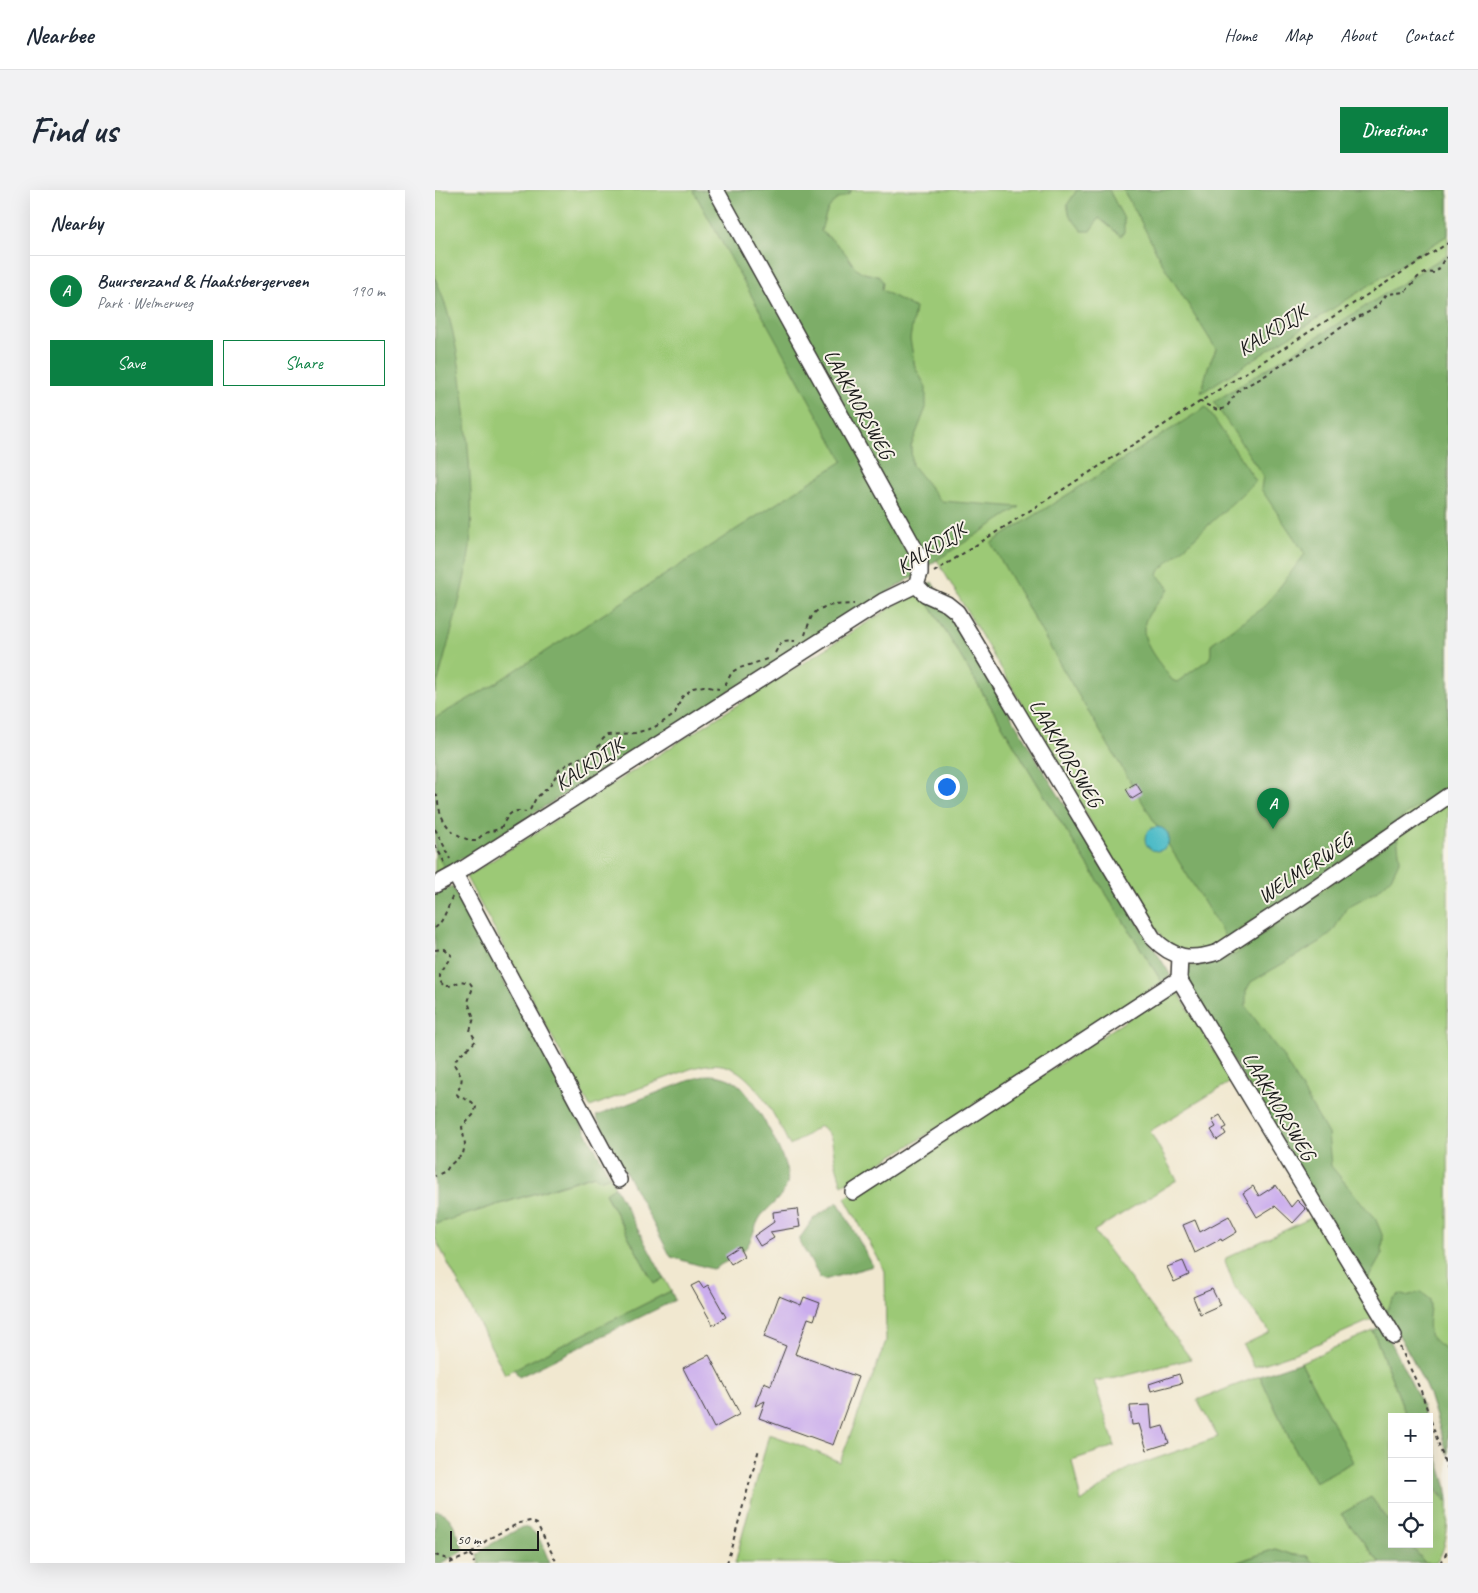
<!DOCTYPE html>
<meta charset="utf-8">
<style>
body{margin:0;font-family:Caveat,sans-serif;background:#f2f2f3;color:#1f2937}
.controls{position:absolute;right:15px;bottom:15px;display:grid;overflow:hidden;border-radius:0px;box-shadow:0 5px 20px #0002}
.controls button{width:45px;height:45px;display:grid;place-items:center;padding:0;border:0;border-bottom:1px solid #e0e1e3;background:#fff;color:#1f2937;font:25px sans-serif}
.scale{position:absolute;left:15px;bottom:12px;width:89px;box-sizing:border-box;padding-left:5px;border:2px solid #1c1c1c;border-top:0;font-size:14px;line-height:18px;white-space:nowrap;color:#1c1c1c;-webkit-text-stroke:4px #f7f3e8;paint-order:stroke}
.you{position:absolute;left:511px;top:596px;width:18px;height:18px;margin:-12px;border:4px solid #fff;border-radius:50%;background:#1a73e8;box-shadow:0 0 0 8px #1a73e833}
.badge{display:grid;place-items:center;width:32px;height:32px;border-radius:50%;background:#0b8043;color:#fff;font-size:16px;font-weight:700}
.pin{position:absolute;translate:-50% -41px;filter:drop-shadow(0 1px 2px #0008)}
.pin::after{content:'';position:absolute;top:26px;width:18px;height:15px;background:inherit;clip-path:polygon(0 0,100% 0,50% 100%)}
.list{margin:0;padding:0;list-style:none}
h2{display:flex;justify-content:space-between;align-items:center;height:65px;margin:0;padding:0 20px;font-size:21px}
h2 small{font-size:16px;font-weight:400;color:#747a83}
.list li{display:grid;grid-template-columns:32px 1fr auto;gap:15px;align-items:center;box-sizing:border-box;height:70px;padding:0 20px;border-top:1px solid #e0e1e3}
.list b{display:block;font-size:19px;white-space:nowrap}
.list p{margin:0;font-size:16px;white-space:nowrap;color:#747a83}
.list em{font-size:16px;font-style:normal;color:#747a83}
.actions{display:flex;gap:10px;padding:15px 20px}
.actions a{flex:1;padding:11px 0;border:1px solid #0b8043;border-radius:0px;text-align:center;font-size:18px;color:#0b8043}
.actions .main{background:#0b8043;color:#fff}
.icon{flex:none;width:28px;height:28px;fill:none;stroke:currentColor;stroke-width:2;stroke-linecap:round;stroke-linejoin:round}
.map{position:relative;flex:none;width:1013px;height:1373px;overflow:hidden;border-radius:0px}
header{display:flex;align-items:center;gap:30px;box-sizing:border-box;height:70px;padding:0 25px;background:#fff;border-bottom:1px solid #e0e1e3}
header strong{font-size:24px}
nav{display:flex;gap:28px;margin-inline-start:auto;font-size:18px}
.intro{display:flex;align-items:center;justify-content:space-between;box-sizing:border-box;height:120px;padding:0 30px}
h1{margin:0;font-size:35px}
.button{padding:12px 22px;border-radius:0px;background:#0b8043;color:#fff;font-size:18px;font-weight:700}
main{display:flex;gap:30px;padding:0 30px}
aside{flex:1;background:#fff;border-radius:0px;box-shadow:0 5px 20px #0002}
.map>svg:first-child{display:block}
.green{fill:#9cc976;stroke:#5c7249}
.forest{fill:#7dad67;stroke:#4c6442}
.water{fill:#4dbbc7;stroke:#346c72}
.building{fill:#cbaded}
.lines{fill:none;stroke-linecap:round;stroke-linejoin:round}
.minor-casing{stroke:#3c3b37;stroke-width:18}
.path{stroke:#3c3b37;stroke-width:2;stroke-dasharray:4 4;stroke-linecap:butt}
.minor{stroke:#fff;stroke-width:15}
.labels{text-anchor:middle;stroke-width:4;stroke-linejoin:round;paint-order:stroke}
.street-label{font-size:21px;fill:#1c1c1c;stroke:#f7f3e8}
</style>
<header>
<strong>Nearbee</strong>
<nav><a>Home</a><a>Map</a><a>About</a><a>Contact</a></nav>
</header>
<div class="intro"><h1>Find us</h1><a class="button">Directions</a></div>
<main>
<aside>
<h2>Nearby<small></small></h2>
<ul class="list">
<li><span class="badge">A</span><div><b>Buurserzand &amp; Haaksbergerveen</b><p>Park · Welmerweg</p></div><em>190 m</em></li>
</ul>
<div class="actions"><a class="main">Save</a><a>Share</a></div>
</aside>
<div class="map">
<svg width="1013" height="1373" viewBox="0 0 1013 1373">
<rect width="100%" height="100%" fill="#f7f3e8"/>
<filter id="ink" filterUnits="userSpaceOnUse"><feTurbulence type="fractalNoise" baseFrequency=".02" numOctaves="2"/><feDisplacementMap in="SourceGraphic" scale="10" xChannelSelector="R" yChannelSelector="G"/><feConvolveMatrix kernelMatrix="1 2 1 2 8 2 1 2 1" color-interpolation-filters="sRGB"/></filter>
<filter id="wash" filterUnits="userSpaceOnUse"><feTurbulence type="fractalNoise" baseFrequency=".0096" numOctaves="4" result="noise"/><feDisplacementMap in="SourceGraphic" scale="20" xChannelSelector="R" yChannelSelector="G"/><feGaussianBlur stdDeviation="1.12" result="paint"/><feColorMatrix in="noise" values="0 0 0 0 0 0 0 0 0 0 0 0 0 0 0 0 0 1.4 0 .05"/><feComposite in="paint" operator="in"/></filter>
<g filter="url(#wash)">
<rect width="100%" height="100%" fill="#f1e8d0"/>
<path class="green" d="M0,0H1013V1264L994,1204L978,1170L956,1131L954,1117L951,1122L727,747L670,656L502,370L0,684Z
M485,399L620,623L727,792L479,953L407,995C404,985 400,974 399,964C397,952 397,942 385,936L355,956C343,931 321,887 294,877C281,872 268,875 255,879L155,917L31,687Z
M739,799L743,802L797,891L715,941L742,990L659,1041L756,1169L681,1188L659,1191L680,1256L637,1270L646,1312L694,1278L783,1247L762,1210L825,1186L858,1256L880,1291L917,1272L866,1172L938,1141L972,1227H957V1335L936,1308L906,1324L945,1373H878L872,1366L858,1365L840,1359L800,1373H300L334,1244L360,1253L405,1272L451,1151L450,1081L410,1008L535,933Z
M160,985L164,990L175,986L180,997L170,1004L219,1093L229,1088L236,1101L70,1184L0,1048V1034Z
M880,1026L943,1127L866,1161L819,1177L808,1155L835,1142L799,1096L790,1071L791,1068Z
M994,1282L1003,1303L1013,1312C1013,1334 1013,1356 1001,1373H990L975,1354H994Z"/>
<path class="forest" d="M258,0H417C412,7 406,6 400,11C391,18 389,31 386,41C392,46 399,51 404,56C420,72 416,84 443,85L448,92L447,100L480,118L475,149L480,177L491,197V218L476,256L477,275L506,311L585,317L502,370L479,386L10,679L0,661V528L56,496L408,271Z
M642,0H674L689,29V42L686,46L664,28L655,41H647L635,26L632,15Z
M688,0H1013V45L766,203L773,177L781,159L727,73L702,24Z
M1013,64V594L881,690L791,748L733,654L734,649L723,638L626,476L556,353L771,217L821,291L725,380L723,385L734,399C728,407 720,415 714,424C698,447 724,471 737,490L742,492L774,469C778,463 774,458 777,453L830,416L870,364L826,299L828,286L779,212Z
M0,88C24,139 30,215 34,271C36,304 39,337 33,370C25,415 11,459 0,503Z
M497,392L605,575L735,784L734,787L727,792L620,623L485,399Z
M962,647L965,669L956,688L942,701L912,717L898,741L885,752L816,792L811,801V817L847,865L893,944L896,976L941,1030L948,1047L947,1064L932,1091L749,790L751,778C773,774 781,774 801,764Z
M17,696L175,986L164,990L159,985L0,1034V704Z
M273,885C285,885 296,888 305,896C319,910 358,974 352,994C348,1007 335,1016 326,1026C319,1036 318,1051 309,1060C302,1068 289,1072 280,1078L277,1079L236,1067L161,926L258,889Z
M180,997L229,1088L219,1094L170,1003Z
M403,1012L438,1076L389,1090L385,1088L365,1052V1048L378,1029Z
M236,1101L240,1110L84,1187L79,1179Z
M986,1102L995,1109C996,1119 992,1132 994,1141C995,1149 1007,1156 1013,1161V1265L994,1204L978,1170L951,1122L958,1109L965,1104L971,1106Z
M948,1136L984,1208L991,1227H972L938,1141Z
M866,1172L918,1272L880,1292L858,1256L825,1186Z
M994,1239L1011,1295L1013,1312C990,1292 994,1267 994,1239Z
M936,1307L957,1335V1354H975L990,1373H945L906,1324Z
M2,1321C19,1324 23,1347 29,1361L6,1373H0V1322Z
M87,1337C105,1339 108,1359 115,1373H44L42,1365L51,1357Z
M840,1359L858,1365L872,1366L878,1373H800Z"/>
<path class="water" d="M710 649a12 12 0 1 1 24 0a12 12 0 1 1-24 0Z"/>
<g id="blocks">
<path class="building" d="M701,593L707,603L697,609L691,599Z
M785,925L792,937L788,939L791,944L782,950L776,940L781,937L777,930Z
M841,995L856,1017L862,1010L871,1019L858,1033L840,1016L822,1027L808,1003L818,996L824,1006Z
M362,1019L365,1037L335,1042L339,1048L325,1056L319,1046L339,1032L338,1022Z
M794,1026L802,1042L787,1051L786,1049L760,1063L748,1035L760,1030L765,1042Z
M304,1056L309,1066L296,1074L290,1065Z
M748,1071L754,1085L739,1092L732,1077Z
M264,1092L268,1098L273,1095L291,1127L278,1135L256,1096Z
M777,1099L785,1115L765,1124L758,1107Z
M344,1106L366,1115L369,1107L385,1113L379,1130L373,1128L360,1164L423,1187L398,1255L324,1228L330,1211L320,1216L329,1192L336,1195L351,1156L329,1147Z
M274,1165L305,1224L279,1238L248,1178Z
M744,1184L747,1193L716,1201L714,1194Z
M715,1215L717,1239L728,1236L734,1253L712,1260L704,1234L697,1235L695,1216Z"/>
</g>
</g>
<g filter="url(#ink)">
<use href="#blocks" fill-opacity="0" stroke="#3c3b37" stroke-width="1"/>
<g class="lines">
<g class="minor-casing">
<path id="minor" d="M281,0L485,368V383L481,395
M481,395L490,404L512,414L522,422L718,748C738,769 756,771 783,762L859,712L1013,606
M20,684L184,990
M0,695L20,684L448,411L481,395
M745,766L744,789L959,1146
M418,1002L744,789"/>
</g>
<path class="path" d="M764,211L782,220L791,218C803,200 803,199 823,190L923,127C939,120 941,118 952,104L970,102L983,87L992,82L999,83L1003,80L1008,71L1013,67
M499,382L1013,53
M370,445C372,439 374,432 377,426C386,413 405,415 419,414
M340,463C346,452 346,449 360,451
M290,495L297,482L302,479L332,469
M0,604L2,606C5,631 13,643 37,651H41C51,641 52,642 65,639C73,627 74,618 91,622
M95,620L101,608L115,596L124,580L137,571L156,564L162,559L168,549L173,545L200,543L218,538L236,527L240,523L247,507L258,498L269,496L284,499
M0,639L16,669
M0,655L10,673
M0,738C8,733 13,716 17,707
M0,760L9,759L16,765C14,773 5,777 5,786C4,800 18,797 25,791L35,793L38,797L33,812L39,828L35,841L41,850C34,860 23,862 19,874C28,891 29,885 22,904L23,906L37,912L41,917L39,924L27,937L30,954L28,964L14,976L11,981L0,986
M965,1157L986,1201L1013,1282
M36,1364L39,1373
M0,1365L18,1371
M15,1373L36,1364L53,1349L84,1333L96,1331L102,1334L122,1373
M292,1373L324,1259
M1006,1373L1013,1360"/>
<use href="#minor" class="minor"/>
</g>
</g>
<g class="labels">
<g class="street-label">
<text transform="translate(837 140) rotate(-32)" y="7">KALKDIJK</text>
<text transform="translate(424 214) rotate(61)" y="7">LAAKMORSWEG</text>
<text transform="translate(496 358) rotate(-32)" y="7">KALKDIJK</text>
<text transform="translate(631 563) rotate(59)" y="7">LAAKMORSWEG</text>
<text transform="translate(154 574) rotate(-33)" y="7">KALKDIJK</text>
<text transform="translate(870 678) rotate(-34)" y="7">WELMERWEG</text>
<text transform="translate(844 916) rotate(59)" y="7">LAAKMORSWEG</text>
</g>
</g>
</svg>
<div class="controls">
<button>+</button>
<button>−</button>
<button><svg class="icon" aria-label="locate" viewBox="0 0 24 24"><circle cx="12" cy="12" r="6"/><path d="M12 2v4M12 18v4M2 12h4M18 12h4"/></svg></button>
</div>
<div class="scale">50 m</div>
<div class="you"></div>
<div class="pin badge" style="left:838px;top:639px">A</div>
</div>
</main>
